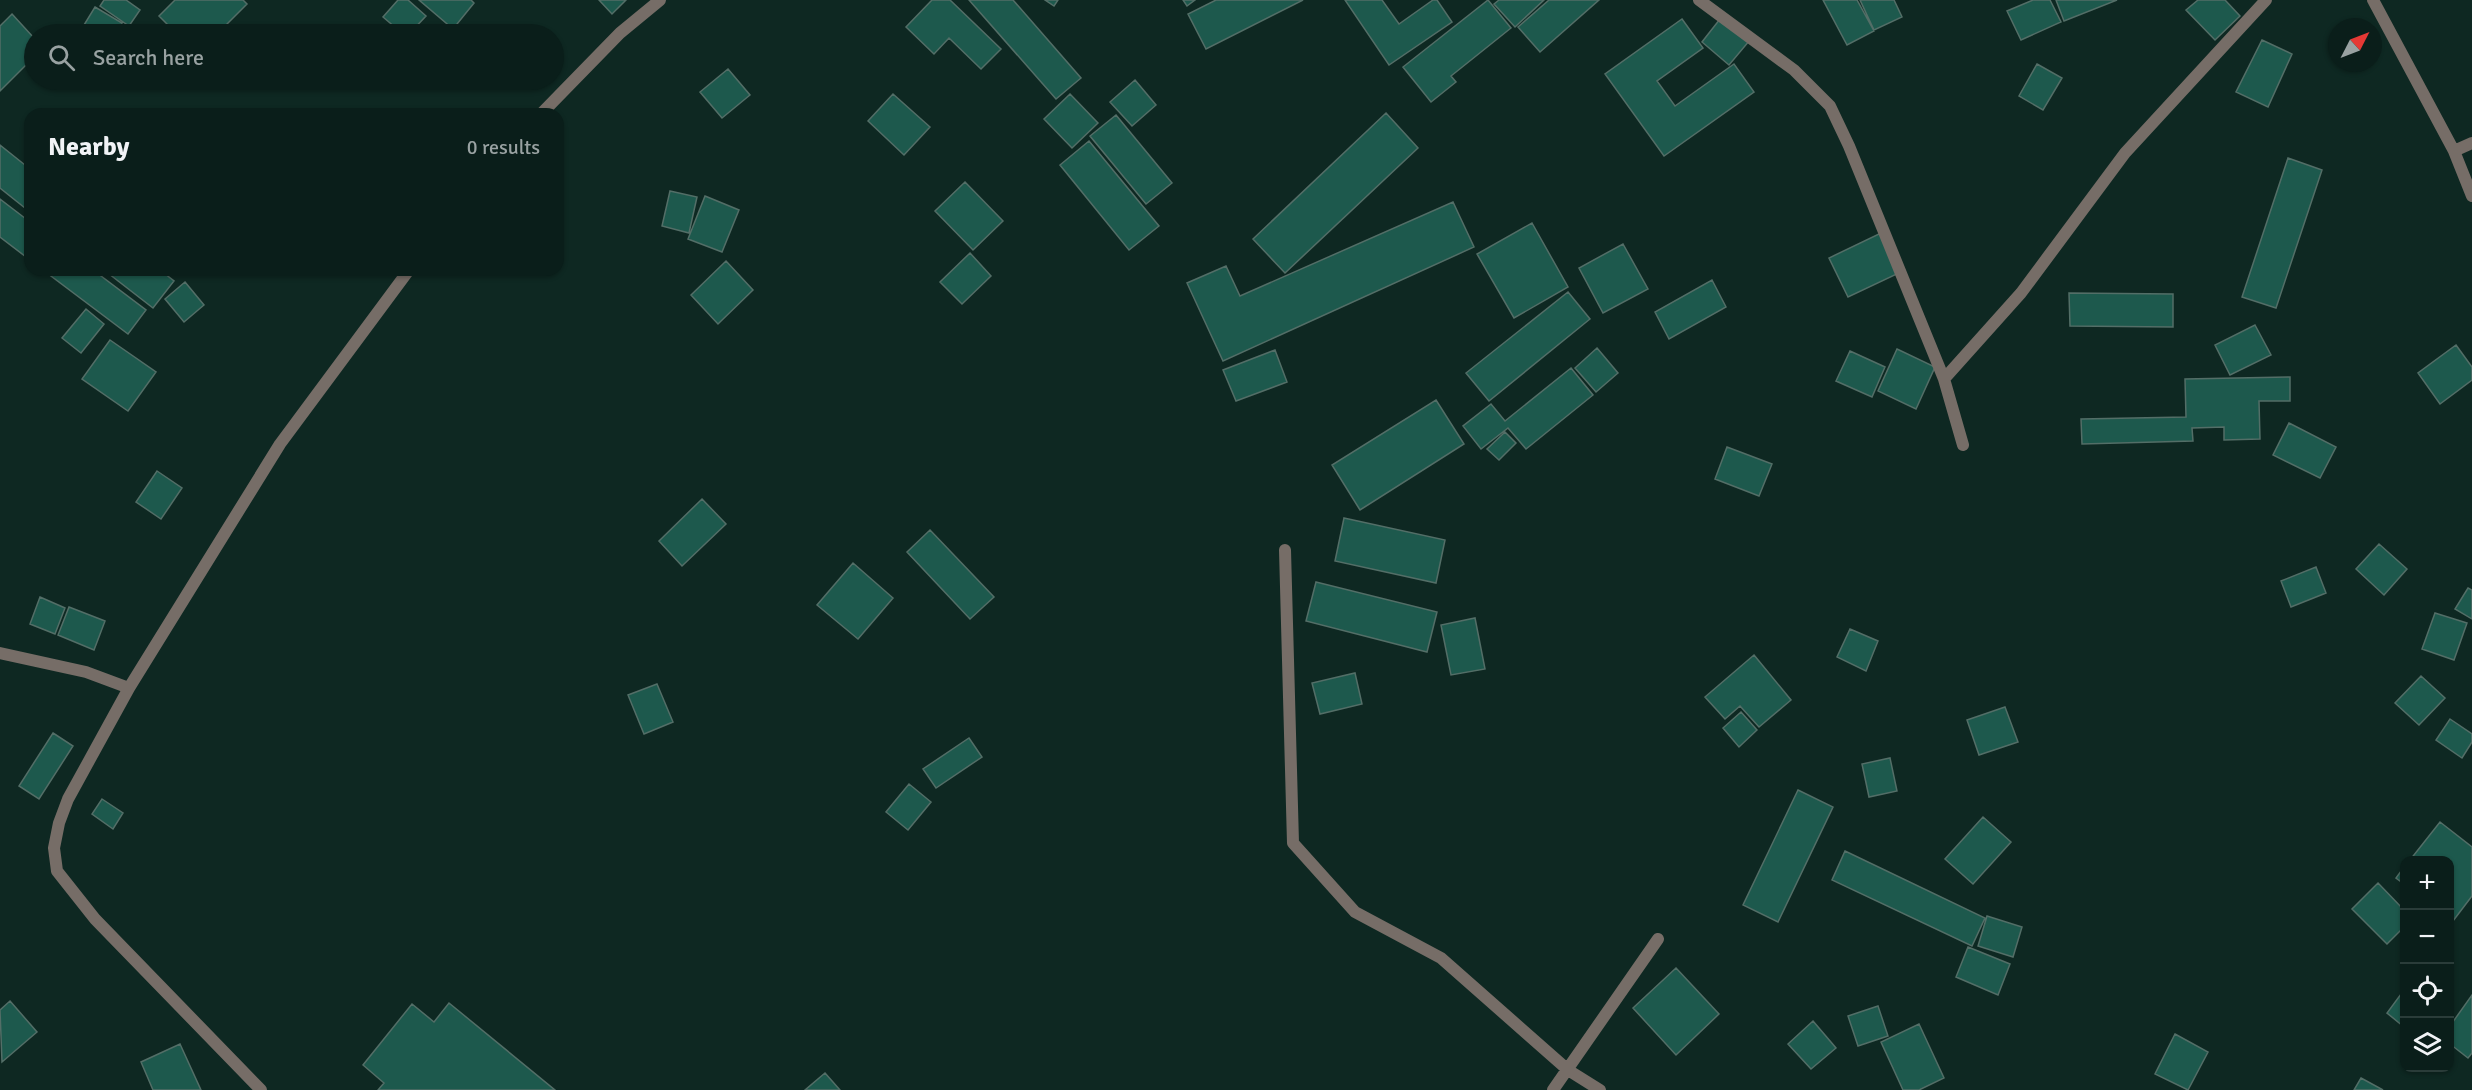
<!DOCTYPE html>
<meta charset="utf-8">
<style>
body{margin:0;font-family:Signika,sans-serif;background:#132723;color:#f1f3f6}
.controls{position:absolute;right:18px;bottom:18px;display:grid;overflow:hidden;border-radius:12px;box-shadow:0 2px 4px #0004}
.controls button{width:54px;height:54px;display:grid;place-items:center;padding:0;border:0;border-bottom:2px solid #2a3c39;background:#0a1e1a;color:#f1f3f6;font:30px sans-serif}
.compass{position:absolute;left:2328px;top:18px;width:54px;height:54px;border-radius:50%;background:#0a1e1a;box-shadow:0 2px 4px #0004;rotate:48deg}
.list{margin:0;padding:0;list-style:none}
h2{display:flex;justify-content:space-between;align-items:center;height:78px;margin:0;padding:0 24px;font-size:26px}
h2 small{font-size:20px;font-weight:400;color:#99a2a2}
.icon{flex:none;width:33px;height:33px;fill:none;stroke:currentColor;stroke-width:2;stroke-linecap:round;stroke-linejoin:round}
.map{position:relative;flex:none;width:2472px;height:1090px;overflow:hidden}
.search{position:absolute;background:#0a1e1a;box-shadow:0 2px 4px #0004;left:24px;top:24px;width:540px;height:66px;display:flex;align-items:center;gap:15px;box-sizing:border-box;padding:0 21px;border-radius:33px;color:#99a2a2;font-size:22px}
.panel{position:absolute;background:#0a1e1a;box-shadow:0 2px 4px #0004;left:24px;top:108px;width:540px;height:168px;border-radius:18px}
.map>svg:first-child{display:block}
.building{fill:#1d594d;stroke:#536e67;stroke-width:1.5}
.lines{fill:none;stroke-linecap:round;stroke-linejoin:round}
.minor{stroke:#766d67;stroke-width:12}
</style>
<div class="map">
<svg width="2472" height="1090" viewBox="0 0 2472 1090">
<rect width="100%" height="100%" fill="#0e2822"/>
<path class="building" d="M104,0H126L140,10L129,26L100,6Z
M175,0H243L247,4L217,34H177L159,16Z
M398,0H408L426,16L409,34H403L383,17Z
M419,0H471L474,3L453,29Z
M599,0H626L612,14Z
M932,0H950L1001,49L981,69L949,38L934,54L906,27Z
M969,0H1013L1081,78L1056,99Z
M1045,0H1058L1054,6Z
M1183,0H1195L1187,6Z
M1216,0H1303L1206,49L1188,14Z
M1345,0H1382L1399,24L1433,0H1437L1452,22L1389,65Z
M1488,0L1511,28L1451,76L1456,82L1431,102L1403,67Z
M1499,0H1544L1515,27L1494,4Z
M1549,0H1599L1540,52L1518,27Z
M1823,0H1857L1874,31L1847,45Z
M1860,0H1894L1902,17L1874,30Z
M2033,0H2050L2061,22L2021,40L2007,11Z
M2056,0H2117L2064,21Z
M2198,0H2225L2240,16L2215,40L2186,10Z
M95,7L122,23L116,34H100L84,25Z
M12,14L34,38V57L0,91V26Z
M1682,19L1703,48L1657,81L1675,106L1734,64L1754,92L1664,156L1605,74Z
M1720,19L1750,40L1729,65L1702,42Z
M83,26L92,34H75Z
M2262,40L2292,54L2268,107L2236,92Z
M2037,64L2062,78L2043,110L2019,96Z
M728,69L750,95L722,118L700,92Z
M1135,80L1156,105L1132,126L1110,102Z
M893,94L930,127L904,155L868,121Z
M1070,94L1098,123L1072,148L1044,119Z
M1386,113L1418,148L1285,273L1253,239Z
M1116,115L1172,183L1146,204L1090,136Z
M1089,141L1159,226L1129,250L1060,165Z
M0,145L30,169V212L0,188Z
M2288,158L2322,170L2276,308L2242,297Z
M965,182L1003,221L973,250L935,211Z
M670,191L697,197L689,233L662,226Z
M705,196L739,210L722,252L688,239Z
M0,199L30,222V260L0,237Z
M1453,202L1474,247L1223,361L1187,283L1226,266L1240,296Z
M1532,223L1568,287L1514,318L1477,254Z
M1881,233L1899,273L1848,297L1829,258Z
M1623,244L1648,289L1603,313L1579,268Z
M970,253L991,276L962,304L940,282Z
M726,261L753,290L718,324L691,295Z
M43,270H93L146,310L128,334Z
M104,270H160L174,281L153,308Z
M1712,280L1726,307L1669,339L1655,312Z
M185,282L204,305L184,322L165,299Z
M1568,292L1590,319L1489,401L1466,373Z
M2069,293L2173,294V327L2070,326Z
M86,309L104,324L81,353L62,338Z
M2255,325L2271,355L2230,375L2215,345Z
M110,340L156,372L128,411L82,379Z
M2456,345L2472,367V380L2440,404L2418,373Z
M1597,348L1618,373L1596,392L1575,368Z
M1897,349L1935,367L1916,409L1878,391Z
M1275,350L1287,382L1236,401L1223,370Z
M1850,351L1885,367L1872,397L1836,381Z
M1571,368L1593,395L1526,449L1508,428L1481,449L1463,426L1491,404L1505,421Z
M2290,377V401H2259L2260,439L2224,440V427L2192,428L2193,441L2082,444L2081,419L2186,417L2185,379Z
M1436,400L1464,444L1360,510L1332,465Z
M2289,423L2336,447L2320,478L2273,455Z
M1505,432L1516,443L1499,460L1487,449Z
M1727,447L1772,464L1759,496L1715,479Z
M157,471L182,488L161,519L136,502Z
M702,499L726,524L682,566L659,541Z
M1344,518L1445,540L1436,583L1335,561Z
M930,530L994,597L970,619L907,552Z
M2379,544L2407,569L2384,595L2356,569Z
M853,563L893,598L858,639L817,605Z
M2316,567L2326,593L2291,607L2281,581Z
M1316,582L1437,612L1427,652L1306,621Z
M2468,588L2472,590V619L2455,609Z
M40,597L65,608L55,634L30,624Z
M69,607L105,621L94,650L58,635Z
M2435,613L2467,623L2454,660L2422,649Z
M1475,618L1485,669L1451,675L1441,625Z
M1850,629L1878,641L1866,671L1837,657Z
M1754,655L1791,700L1759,727L1740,706L1725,719L1705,697Z
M1355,673L1362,704L1320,714L1312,683Z
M2421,676L2445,698L2419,725L2395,703Z
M657,684L673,722L644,734L628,695Z
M2005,707L2018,742L1979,755L1967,720Z
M1741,712L1757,730L1739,747L1723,728Z
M2450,719L2472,734V742L2462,758L2436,740Z
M53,733L73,746L39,799L19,786Z
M969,738L982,757L936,788L923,769Z
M1890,758L1897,791L1869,797L1862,764Z
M909,784L931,802L908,830L886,812Z
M1798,790L1833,807L1778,922L1743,905Z
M102,799L123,813L113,829L92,814Z
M1983,817L2011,842L1973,884L1945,859Z
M2440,822L2472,847V896L2453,921L2450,919V860H2410Z
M1845,851L1985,918L1972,946L1832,880Z
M2404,867V884L2396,878Z
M2378,883L2404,910V927L2387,944L2352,909Z
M1987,916L2022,927L2013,957L1978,946Z
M1968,947L2010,964L1998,995L1956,977Z
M1676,968L1719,1014L1676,1055L1633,1008Z
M2404,990V1027L2387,1013Z
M2472,995V1053L2468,1058L2450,1044V1026Z
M10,1001L37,1032L2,1062L0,1010Z
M449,1003L555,1090H378L384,1083L363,1065L412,1004L434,1022Z
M1878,1006L1888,1036L1858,1046L1848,1016Z
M1813,1021L1836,1048L1811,1069L1788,1044Z
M1919,1024L1944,1078L1919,1090H1903L1881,1042Z
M2175,1034L2208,1052L2188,1090L2155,1074Z
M180,1044L201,1090H153L141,1062Z
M825,1073L840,1090H805Z
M2361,1078L2383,1090H2354Z"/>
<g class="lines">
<path class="minor" d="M1699,0L1794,70L1830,106L1849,146L1944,379L1963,445
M2373,0L2454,151L2472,143
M541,114L620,33L660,0
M2454,151L2472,196
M1944,379L2021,293L2125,153L2266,0
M1285,550L1293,843L1355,912L1441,958L1568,1070L1600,1090
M0,653L86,672L129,688L280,444L409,270
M129,688L68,799L59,823L54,848L57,871L95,919L261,1090
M1553,1090L1658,939"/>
</g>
</svg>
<div class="controls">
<button>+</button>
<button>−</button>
<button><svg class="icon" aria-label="locate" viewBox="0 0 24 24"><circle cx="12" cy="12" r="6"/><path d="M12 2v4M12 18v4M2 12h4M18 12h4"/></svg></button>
<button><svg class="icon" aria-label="layers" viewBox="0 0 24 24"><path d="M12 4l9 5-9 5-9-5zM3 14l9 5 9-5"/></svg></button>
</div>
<svg class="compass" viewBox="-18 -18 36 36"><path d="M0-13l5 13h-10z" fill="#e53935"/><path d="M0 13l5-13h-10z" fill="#99a2a2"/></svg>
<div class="search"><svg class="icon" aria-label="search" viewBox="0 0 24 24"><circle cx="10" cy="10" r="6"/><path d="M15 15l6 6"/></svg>Search here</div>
<section class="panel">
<h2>Nearby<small>0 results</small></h2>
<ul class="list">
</ul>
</section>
</div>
